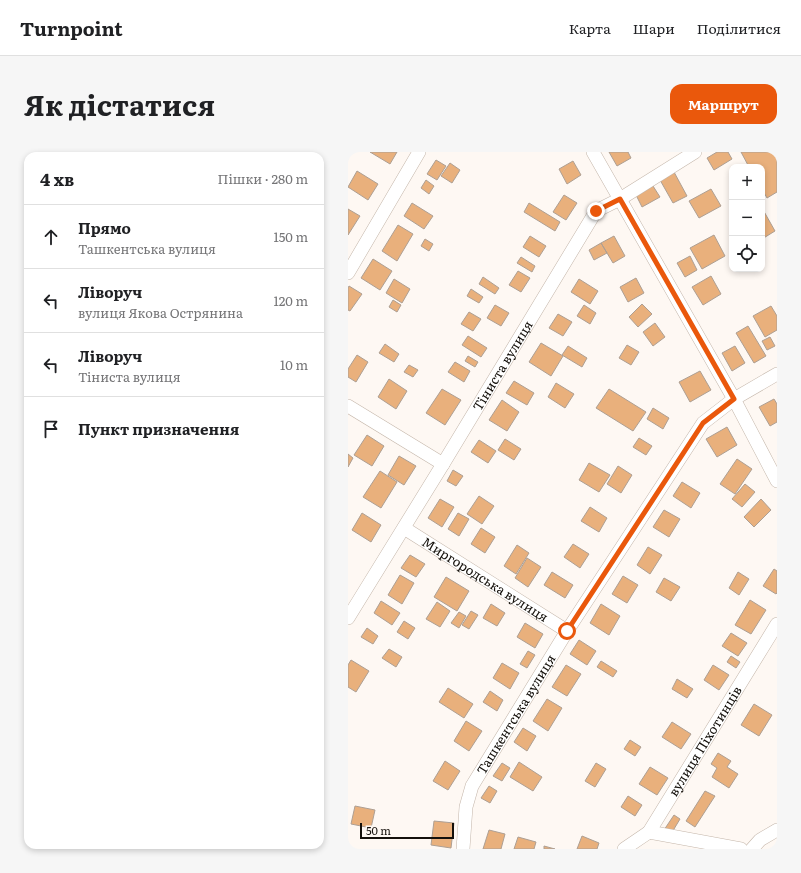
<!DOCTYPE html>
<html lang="uk">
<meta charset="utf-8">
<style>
body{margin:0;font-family:Literata,serif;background:#f6f6f6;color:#202124}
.controls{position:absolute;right:12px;top:12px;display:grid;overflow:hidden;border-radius:8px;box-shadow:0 2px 6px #0003}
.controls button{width:36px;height:36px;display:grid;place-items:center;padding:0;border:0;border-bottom:1px solid #e0e0e0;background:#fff;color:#202124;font:20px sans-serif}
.scale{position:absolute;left:12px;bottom:10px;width:94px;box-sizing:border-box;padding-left:4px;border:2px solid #14100b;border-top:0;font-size:11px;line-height:14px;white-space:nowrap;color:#14100b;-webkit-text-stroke:3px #fef8f3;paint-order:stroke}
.stop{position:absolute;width:12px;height:12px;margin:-9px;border:3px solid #ea580c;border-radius:50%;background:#fff}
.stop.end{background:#ea580c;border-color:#fff;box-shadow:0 1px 4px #0008}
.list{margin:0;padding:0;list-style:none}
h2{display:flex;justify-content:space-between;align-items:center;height:52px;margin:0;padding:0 16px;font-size:17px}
h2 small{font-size:13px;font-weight:400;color:#757577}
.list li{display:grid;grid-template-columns:26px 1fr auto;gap:12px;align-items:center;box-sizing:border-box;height:64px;padding:0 16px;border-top:1px solid #e0e0e0}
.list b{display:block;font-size:15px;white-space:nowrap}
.list p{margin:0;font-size:13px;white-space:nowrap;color:#757577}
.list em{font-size:13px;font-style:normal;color:#757577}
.icon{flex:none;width:22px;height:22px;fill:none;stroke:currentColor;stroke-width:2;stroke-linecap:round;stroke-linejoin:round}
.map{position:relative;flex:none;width:429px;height:697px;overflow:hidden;border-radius:12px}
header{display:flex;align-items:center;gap:24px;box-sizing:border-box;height:56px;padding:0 20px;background:#fff;border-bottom:1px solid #e0e0e0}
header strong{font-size:19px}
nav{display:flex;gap:22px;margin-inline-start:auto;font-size:14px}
.intro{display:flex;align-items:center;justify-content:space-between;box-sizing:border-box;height:96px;padding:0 24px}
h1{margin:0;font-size:28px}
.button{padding:10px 18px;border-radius:12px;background:#ea580c;color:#fff;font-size:14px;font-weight:700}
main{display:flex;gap:24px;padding:0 24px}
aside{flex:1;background:#fff;border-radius:12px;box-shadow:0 2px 6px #0003}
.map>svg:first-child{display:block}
.building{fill:#e9b07c;stroke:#ad9f93}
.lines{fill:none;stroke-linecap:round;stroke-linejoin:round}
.minor-casing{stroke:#c4b6aa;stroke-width:14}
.minor{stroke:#fff;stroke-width:13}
.route{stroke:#ea580c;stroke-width:5}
.labels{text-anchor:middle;stroke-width:3.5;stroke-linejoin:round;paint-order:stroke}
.street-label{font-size:13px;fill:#14100b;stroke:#fef8f3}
</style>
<header>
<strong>Turnpoint</strong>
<nav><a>Карта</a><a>Шари</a><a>Поділитися</a></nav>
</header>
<div class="intro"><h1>Як дістатися</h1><a class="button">Маршрут</a></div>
<main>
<aside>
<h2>4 хв<small>Пішки · 280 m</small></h2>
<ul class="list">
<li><svg class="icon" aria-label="ahead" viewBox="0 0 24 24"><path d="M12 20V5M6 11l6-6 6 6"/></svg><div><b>Прямо</b><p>Ташкентська вулиця</p></div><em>150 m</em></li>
<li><svg class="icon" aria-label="left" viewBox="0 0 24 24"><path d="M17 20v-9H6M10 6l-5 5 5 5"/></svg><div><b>Ліворуч</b><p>вулиця Якова Острянина</p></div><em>120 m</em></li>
<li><svg class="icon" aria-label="left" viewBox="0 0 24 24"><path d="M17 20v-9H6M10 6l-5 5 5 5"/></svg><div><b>Ліворуч</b><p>Тіниста вулиця</p></div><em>10 m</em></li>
<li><svg class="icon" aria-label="arrive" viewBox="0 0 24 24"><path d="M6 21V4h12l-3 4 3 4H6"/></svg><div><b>Пункт призначення</b></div></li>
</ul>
</aside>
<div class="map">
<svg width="429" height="697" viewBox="0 0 429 697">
<rect width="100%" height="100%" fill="#fef8f3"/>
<path class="building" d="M22,0H49L42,12Z
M261,0H280L283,6L269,14Z
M369,0H380L384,7L366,18L359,6Z
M393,0H429V40L419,46L414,37V15H401Z
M88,8L98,14L89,28L79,22Z
M225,9L233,23L219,32L211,17Z
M102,11L112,18L104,31L93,24Z
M9,19L30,32L20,48L0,35Z
M326,20L339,44L325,51L312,28Z
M78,28L86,34L81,42L73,36Z
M305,34L312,45L294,55L288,43Z
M363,37L373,54L351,66L341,49Z
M216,43L229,51L218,68L205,60Z
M64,51L85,64L76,77L56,64Z
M181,51L212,70L207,79L176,60Z
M414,56L427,79L414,87Z
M0,57L12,64L0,83Z
M50,73L65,82L49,109L34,99Z
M366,83L377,104L354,117L342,96Z
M182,84L198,94L191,105L175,95Z
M266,84L277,104L265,111L253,91Z
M77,87L85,92L81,99L73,94Z
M253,91L259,101L246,108L241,98Z
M342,104L349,118L337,125L329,111Z
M173,105L187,114L184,120L169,111Z
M25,107L44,119L32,138L13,126Z
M170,119L182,126L173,140L161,133Z
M363,124L373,142L355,153L344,135Z
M135,125L151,136L147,142L131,132Z
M288,126L296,141L280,150L272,135Z
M46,127L62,137L54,151L38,141Z
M231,127L250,139L242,152L223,140Z
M1,134L14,142L2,159L0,158V136Z
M123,137L135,145L131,151L119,144Z
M45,148L53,153L49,160L41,155Z
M294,152L304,162L290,175L281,165Z
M147,153L161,161L153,174L139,166Z
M236,153L248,161L242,172L229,164Z
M423,154L429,164V178L417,185L405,164Z
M121,160L133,167L125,179L113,172Z
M210,162L224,170L215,184L201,176Z
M307,171L317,185L305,194L295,180Z
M400,174L418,204L406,211L388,181Z
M120,184L139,196L133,205L114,193Z
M422,185L427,194L419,198L414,189Z
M193,191L215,204L203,224L181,210Z
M37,192L51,202L46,210L31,201Z
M279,193L291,200L283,213L271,206Z
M220,194L239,206L234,215L214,203Z
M387,194L397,211L384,219L374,201Z
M9,203L20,210L8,230L0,225V217Z
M120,204L130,210L127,215L117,209Z
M107,210L122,219L116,230L100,220Z
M61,213L70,218L65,225L56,220Z
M352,219L363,238L342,250L331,230Z
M41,227L59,239L48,257L30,245Z
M166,229L186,241L179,253L158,241Z
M208,231L226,242L217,256L200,245Z
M94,237L113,248L97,273L78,261Z
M261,237L298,260L285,279L248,256Z
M426,247L429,252V270L422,274L411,255Z
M154,248L171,260L159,279L141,268Z
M305,256L321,266L315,277L299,267Z
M379,275L389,293L369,305L358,287Z
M19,283L36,294L24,314L6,303Z
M291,286L304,294L298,303L285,295Z
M157,287L173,297L166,308L150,298Z
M131,288L148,299L140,311L123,300Z
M0,302L5,306L0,315Z
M51,304L68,314L56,333L40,323Z
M389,307L404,317L387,342L372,332Z
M241,311L262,323L251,340L231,328Z
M270,314L284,323L273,341L259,332Z
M105,318L115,324L108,334L99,329Z
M32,319L49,330L33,356L15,345Z
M334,330L352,341L343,356L325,344Z
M397,332L407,340L394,355L384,347Z
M131,344L146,354L134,372L119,362Z
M92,347L106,355L94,375L80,366Z
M413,347L423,358L406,375L396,365Z
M242,355L259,366L251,380L233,369Z
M316,358L332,367L321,385L305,375Z
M14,361L33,373L23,390L4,378Z
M110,361L121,367L111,384L100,377Z
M133,376L147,385L137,401L123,392Z
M225,392L241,402L232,416L216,405Z
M169,393L181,401L168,422L156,414Z
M300,395L314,403L302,422L289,413Z
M62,403L77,412L68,425L53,416Z
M179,406L193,415L180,435L167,426Z
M426,417L429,419V441L428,442L415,434Z
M204,420L225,433L217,446L196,433Z
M390,420L401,427L391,443L381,436Z
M52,423L66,431L54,452L40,443Z
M275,424L290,433L279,451L264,442Z
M98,425L121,439L109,459L86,445Z
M316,426L332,435L323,449L308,440Z
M402,448L418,458L403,482L387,473Z
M33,449L52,461L44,473L26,461Z
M89,450L102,459L92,475L78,467Z
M143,452L157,461L149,474L135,466Z
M253,452L272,464L261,483L242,471Z
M123,459L130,463L121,477L114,473Z
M111,460L118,464L111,476L103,471Z
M56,469L67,476L60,487L49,480Z
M177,471L195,482L187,496L169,485Z
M19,476L30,484L25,492L13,485Z
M383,481L399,491L390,504L374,494Z
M231,488L248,499L239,513L222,502Z
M41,497L54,505L48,515L34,506Z
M180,499L187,503L179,516L172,512Z
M383,504L392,510L388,516L379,510Z
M3,508L21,519L8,540L0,535V513Z
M253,509L269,519L265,525L249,515Z
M154,511L171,521L162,537L145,526Z
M218,513L233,522L219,544L204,535Z
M365,513L381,523L371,538L356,528Z
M329,527L345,537L339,546L324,537Z
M100,536L125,552L116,566L91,550Z
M142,539L155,548L149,559L135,550Z
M199,547L214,556L200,579L185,569Z
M406,552L424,563L411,584L393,573Z
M118,569L134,579L121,599L106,589Z
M324,570L343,582L333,597L314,585Z
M175,576L188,584L179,599L166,590Z
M282,588L293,595L287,604L276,597Z
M370,601L383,609L379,615L390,622L381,636L364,625L369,616L363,612Z
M97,609L112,619L100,638L85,629Z
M171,610L194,625L185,639L162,625Z
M154,611L162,616L154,629L145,624Z
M248,611L258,617L247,635L237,629Z
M302,615L320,626L309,643L291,632Z
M141,634L149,639L142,651L133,646Z
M357,639L367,644L347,675L338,669Z
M280,644L294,653L287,664L273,655Z
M7,654L27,658L23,676L3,672Z
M326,663L332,667L323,682L316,678Z
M86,669L106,671L103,696L83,693Z
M141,678L157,682L153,697H135Z
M234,684L251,691L249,697H229Z
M170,685L188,690L186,697H166Z
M196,694L207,697H196Z"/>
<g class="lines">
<g class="minor-casing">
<g id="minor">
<path d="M245,0L386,247L429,329"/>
<path d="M0,121L71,0"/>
<path d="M0,254L95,312"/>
<path id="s1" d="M56,376L219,479"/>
<path id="s2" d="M0,466L95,312L248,59L272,47L347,0"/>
<path d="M301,680L393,697"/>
<path id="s3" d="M115,697L118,655L124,634L219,479L355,271L386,247L429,222"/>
<path id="s4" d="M276,697L301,680L429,472"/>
<path d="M404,697L412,688L429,678"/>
</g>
</g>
<use href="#minor" class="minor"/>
</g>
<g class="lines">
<path class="route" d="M219,479L355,271L386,247L272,47L248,59"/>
</g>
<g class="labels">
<g class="street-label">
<text dy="5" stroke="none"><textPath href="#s2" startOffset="296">Тіниста вулиця</textPath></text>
<text dy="5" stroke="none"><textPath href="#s1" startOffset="96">Миргородська вулиця</textPath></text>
<text dy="5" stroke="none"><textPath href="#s3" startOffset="148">Ташкентська вулиця</textPath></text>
<text dy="5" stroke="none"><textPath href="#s4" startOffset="137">вулиця Піхотинців</textPath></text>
</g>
</g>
</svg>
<div class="controls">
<button>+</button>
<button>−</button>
<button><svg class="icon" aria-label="locate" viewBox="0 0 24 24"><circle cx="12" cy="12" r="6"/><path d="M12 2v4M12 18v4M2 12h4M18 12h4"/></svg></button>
</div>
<div class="scale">50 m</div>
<div class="stop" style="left:219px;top:479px"></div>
<div class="stop end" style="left:248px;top:59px"></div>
</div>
</main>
